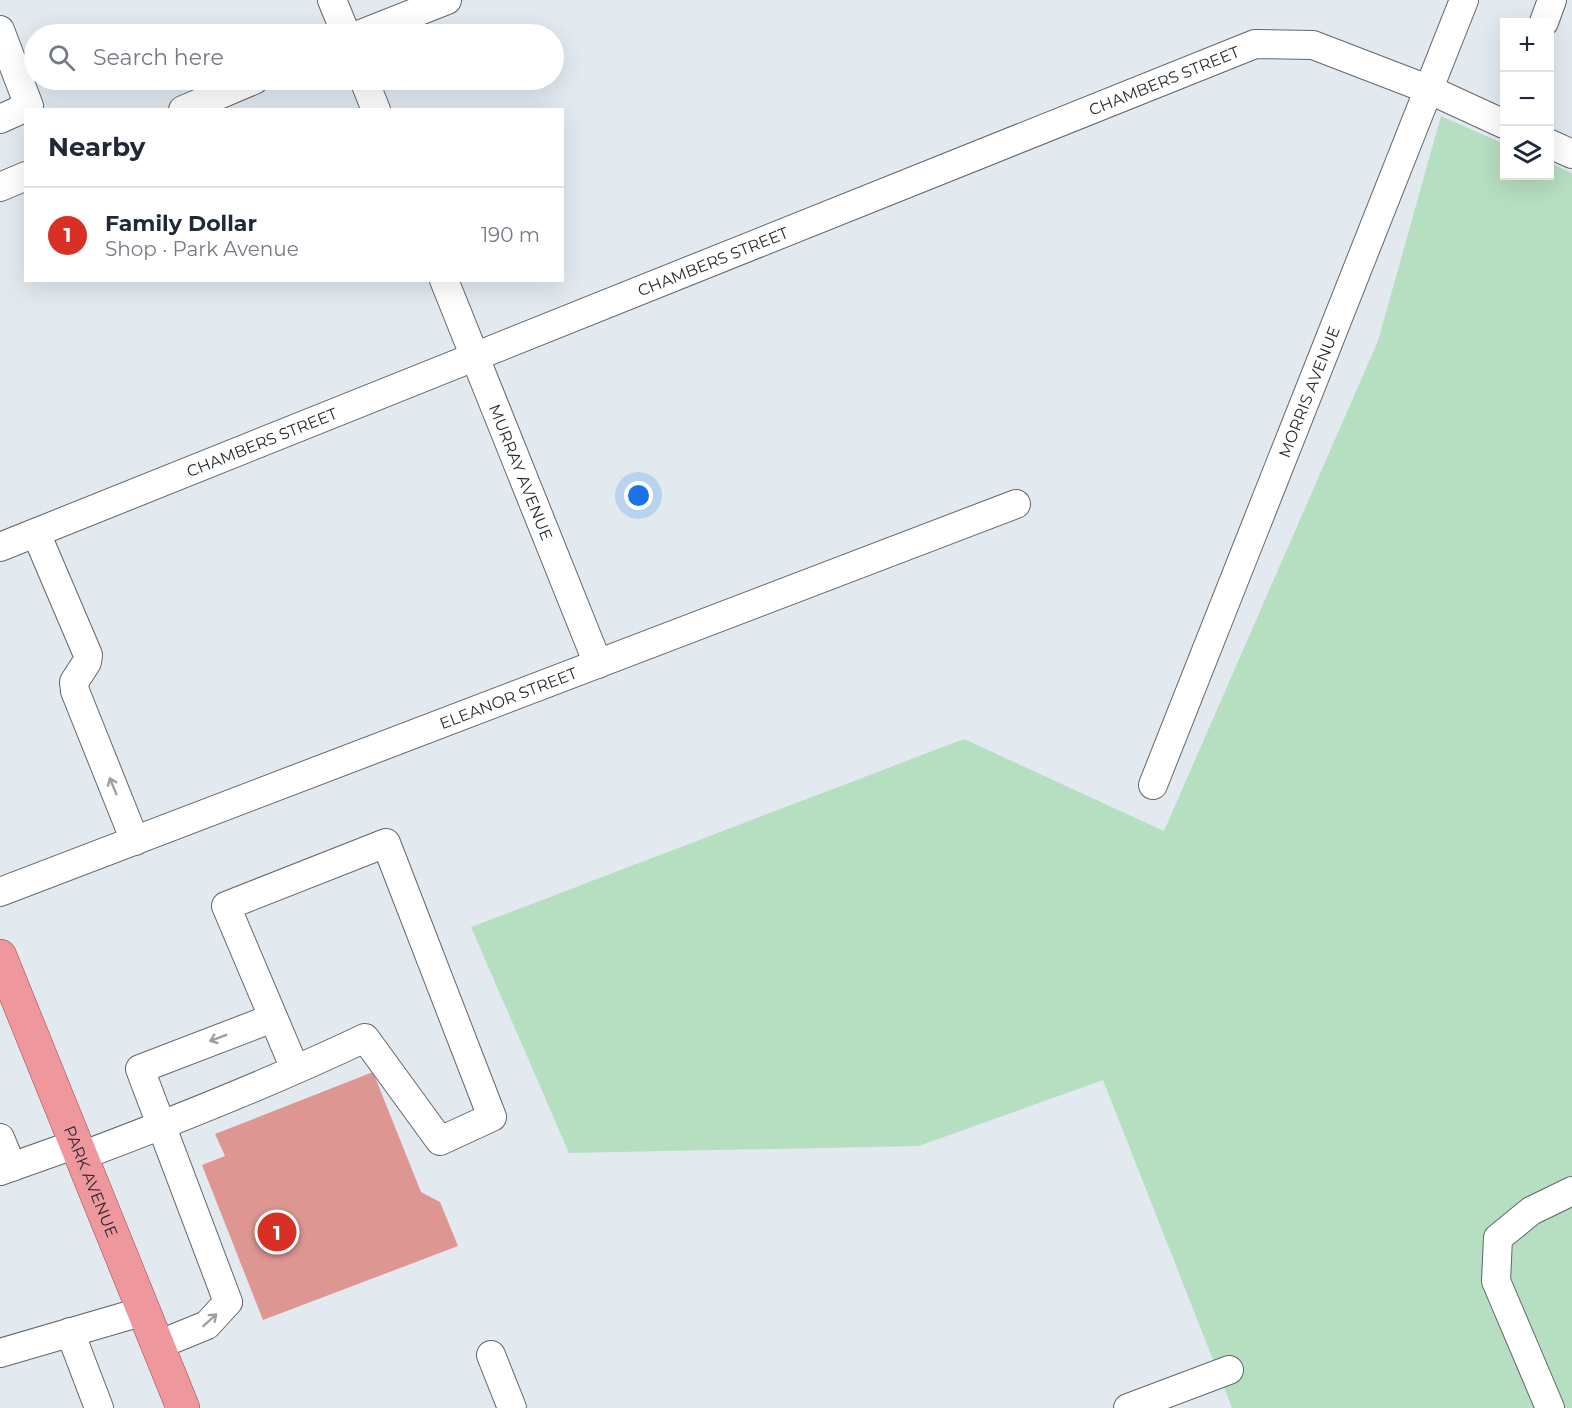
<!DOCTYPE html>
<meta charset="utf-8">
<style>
body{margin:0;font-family:Montserrat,sans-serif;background:#f2f2f3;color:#1f2937}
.controls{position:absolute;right:18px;top:18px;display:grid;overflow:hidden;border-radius:0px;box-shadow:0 6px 24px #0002}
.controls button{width:54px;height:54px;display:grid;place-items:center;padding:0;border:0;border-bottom:2px solid #e0e1e3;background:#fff;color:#1f2937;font:30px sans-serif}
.you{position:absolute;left:639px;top:496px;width:21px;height:21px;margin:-15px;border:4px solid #fff;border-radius:50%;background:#1a73e8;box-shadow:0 0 0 9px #1a73e833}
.badge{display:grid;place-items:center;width:39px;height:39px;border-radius:50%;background:#d93025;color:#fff;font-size:20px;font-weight:700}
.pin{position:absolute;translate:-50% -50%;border:3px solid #fff;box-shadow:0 2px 6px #0006}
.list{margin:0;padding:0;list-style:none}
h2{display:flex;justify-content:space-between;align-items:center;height:78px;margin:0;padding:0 24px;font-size:26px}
h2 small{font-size:20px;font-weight:400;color:#747a83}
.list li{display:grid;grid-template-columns:39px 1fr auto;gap:18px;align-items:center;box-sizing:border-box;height:96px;padding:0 24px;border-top:2px solid #e0e1e3}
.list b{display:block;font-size:22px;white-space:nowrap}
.list p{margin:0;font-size:20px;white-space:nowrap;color:#747a83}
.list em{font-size:20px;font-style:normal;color:#747a83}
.icon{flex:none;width:33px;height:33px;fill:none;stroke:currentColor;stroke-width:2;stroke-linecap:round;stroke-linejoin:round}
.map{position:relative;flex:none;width:1572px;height:1408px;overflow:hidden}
.search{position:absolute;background:#fff;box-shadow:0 6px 24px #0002;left:24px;top:24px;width:540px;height:66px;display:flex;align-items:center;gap:15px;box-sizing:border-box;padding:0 21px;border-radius:33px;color:#747a83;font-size:22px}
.panel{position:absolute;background:#fff;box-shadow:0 6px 24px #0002;left:24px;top:108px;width:540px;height:174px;border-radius:0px}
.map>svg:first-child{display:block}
.green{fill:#b6dec1}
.building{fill:#dd9692}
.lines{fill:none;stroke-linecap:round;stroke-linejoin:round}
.minor-casing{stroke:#60676c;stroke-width:30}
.major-casing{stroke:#a1444b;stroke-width:34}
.minor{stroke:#fff;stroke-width:28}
.major{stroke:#ee979d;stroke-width:33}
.oneway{stroke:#9e9fa0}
.labels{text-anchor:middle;stroke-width:6;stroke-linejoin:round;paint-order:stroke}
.street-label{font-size:16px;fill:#272a2c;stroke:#fff}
</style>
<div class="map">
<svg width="1572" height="1408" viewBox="0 0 1572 1408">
<rect width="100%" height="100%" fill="#e2eaf0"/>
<path class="green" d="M1441,116L1504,144V176H1550V163L1572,173V1408H1232L1103,1080L919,1146L569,1153L471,927L964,739L1164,831L1378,341Z"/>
<path class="building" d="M373,1072L421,1192L440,1202L458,1246L263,1320L202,1165L225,1156L215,1134Z"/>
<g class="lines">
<g class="minor-casing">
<g id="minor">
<path d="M332,0L346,34"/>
<path d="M1544,22L1552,0"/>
<path d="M0,30L29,106L0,119"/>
<path d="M361,34L447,0"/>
<path d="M364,80L376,110"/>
<path d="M183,110L254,80"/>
<path d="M1550,144L1572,154"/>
<path d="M0,187L26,176"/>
<path id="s1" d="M444,280L598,664"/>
<path d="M36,533L88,655L87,662L74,682L75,691L135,841"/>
<path id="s2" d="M0,547L1255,44L1313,45L1430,90L1504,124"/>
<path id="s3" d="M1153,785L1464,0"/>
<path id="s4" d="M0,892L1016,504"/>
<path d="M0,1138L12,1167"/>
<path d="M81,1156C177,1120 272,1082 365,1038L440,1141L492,1117L386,843L226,906L295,1069"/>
<path d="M0,1171L76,1144"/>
<path d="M70,1332L99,1408"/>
<path d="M158,1345L207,1325L228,1302L140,1069L273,1018"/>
<path d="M0,1353L144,1311"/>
<path d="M491,1355L512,1408"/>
<path d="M1128,1408L1229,1370"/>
<path d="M1550,1408L1496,1281L1498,1238L1531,1211L1572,1191"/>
</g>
</g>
<g class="major-casing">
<g id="major">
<path id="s5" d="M0,956L183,1408"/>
</g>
</g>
<use href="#minor" class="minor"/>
<use href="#major" class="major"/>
</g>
<defs><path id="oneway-shaft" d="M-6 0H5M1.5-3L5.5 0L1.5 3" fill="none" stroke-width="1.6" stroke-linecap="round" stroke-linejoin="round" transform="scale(1.5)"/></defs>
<g class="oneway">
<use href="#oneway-shaft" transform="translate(113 786) rotate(-112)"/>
<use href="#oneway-shaft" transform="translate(218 1038) rotate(159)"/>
<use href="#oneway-shaft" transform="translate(210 1320) rotate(-42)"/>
</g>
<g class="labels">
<g class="street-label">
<text dy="6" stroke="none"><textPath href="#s2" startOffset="1254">CHAMBERS STREET</textPath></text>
<text dy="6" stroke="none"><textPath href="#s2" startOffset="768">CHAMBERS STREET</textPath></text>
<text dy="6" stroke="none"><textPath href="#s3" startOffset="423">MORRIS AVENUE</textPath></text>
<text dy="6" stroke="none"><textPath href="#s2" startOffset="282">CHAMBERS STREET</textPath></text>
<text dy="6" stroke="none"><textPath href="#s1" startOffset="207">MURRAY AVENUE</textPath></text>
<text dy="6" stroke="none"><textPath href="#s4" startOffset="544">ELEANOR STREET</textPath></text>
<text dy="6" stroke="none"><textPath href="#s5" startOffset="243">PARK AVENUE</textPath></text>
</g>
</g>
</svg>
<div class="controls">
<button>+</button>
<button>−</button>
<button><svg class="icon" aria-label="layers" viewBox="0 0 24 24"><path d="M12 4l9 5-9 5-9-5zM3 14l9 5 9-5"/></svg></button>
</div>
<div class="you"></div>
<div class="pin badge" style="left:277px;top:1232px">1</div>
<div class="search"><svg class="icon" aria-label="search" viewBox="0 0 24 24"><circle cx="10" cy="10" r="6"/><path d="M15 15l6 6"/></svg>Search here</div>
<section class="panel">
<h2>Nearby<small></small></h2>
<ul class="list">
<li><span class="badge">1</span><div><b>Family Dollar</b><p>Shop · Park Avenue</p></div><em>190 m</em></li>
</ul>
</section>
</div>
